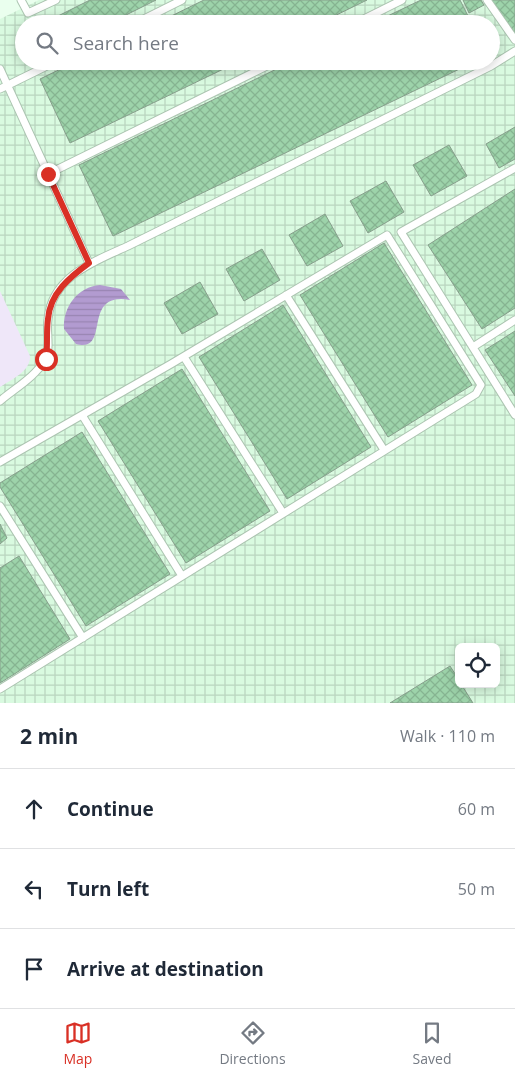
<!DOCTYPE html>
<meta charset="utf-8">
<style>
body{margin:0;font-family:"Open Sans",sans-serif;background:#f6f6f7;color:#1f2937}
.controls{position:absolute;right:15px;bottom:15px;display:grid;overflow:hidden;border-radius:8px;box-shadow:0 2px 12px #0003}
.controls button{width:45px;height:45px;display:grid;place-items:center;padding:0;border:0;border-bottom:1px solid #e0e1e3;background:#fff;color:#1f2937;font:25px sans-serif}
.stop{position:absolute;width:15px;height:15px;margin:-11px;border:4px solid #d93025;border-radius:50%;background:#fff}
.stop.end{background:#d93025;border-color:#fff;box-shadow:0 1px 5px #0008}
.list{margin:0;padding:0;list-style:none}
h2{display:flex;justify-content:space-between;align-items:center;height:65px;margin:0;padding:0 20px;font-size:21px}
h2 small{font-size:16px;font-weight:400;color:#747a83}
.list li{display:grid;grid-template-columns:32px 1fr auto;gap:15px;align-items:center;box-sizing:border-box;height:80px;padding:0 20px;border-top:1px solid #e0e1e3}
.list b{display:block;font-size:19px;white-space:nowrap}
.list em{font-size:16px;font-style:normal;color:#747a83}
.icon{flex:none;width:28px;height:28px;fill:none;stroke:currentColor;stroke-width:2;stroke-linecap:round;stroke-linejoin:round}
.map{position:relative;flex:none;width:515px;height:703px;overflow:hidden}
.search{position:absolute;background:#fff;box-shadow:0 2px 12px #0003;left:15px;right:15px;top:15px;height:55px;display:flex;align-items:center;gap:12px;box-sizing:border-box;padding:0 18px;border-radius:28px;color:#747a83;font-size:19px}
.sheet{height:305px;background:#fff}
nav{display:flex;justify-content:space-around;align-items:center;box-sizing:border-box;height:70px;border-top:1px solid #e0e1e3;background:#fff;font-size:14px;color:#747a83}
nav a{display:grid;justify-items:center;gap:2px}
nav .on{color:#d93025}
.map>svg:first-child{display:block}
.industrial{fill:url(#industrial-grid);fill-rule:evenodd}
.grass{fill:#efe7f9}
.water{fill:url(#water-rules)}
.building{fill:url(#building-cross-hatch);stroke:#879f8c}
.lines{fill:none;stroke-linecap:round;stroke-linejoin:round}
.service-casing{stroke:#acc5b1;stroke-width:9}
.service{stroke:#fff;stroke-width:7}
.route{stroke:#d93025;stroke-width:6}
</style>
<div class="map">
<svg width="515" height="703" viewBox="0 0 515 703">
<defs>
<pattern id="industrial-grid" width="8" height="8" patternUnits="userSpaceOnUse" patternTransform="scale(1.25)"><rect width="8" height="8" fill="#d9fae0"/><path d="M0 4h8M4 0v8" fill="none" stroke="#b9d5bf"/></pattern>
<pattern id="water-rules" width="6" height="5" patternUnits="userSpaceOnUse" patternTransform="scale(1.25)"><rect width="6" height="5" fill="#b29bd0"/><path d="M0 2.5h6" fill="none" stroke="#9884b1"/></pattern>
<pattern id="building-cross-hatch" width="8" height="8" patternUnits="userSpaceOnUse" patternTransform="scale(1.25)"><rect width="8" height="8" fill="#9dd3aa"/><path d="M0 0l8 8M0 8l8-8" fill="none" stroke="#86b491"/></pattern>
</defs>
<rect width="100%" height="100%" fill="#eaffee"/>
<path class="industrial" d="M39,0H515V703H0V19ZM24,24H491V61H24ZM459,647H496V684H459Z"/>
<path class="grass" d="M0,291L30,356C31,371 11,380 0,387Z"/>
<path class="water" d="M100,285L121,289L130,300C80,291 112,354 76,344L64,329C63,306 78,287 100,285Z"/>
<path class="building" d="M90,0H156L108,24H42Z
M204,0H367L318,24H155Z
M421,0H460L472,24H371Z
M463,0H481L484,5L469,13Z
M491,0H515V33Z
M24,33V48L17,36Z
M77,61H240L70,143L40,79Z
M293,61H476L113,236L79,165Z
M515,127V159L499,168L486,144Z
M449,145L467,176L431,196L413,165Z
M386,181L404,212L368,233L350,201Z
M515,189V308L482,329L428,245Z
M325,214L343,246L307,266L289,235Z
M384,243L472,385L388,437L300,295Z
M262,249L280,280L244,301L226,269Z
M200,282L218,314L182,334L164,303Z
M283,305L371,447L287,499L199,357Z
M515,331V396L485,350Z
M182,369L270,511L186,563L98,421Z
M82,432L170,574L86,626L0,487V483Z
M0,524L7,538L0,544Z
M19,556L70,639L0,683V568Z
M450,666L459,680V684H461L473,703H390Z"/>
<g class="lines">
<g class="service-casing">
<path id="service" d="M21,0L28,13L56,0
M487,0L515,40
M134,24L182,0
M354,24L402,0
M0,69L89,263
M0,89L57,61
M515,168L401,232L515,415
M48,174L277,61
M286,295L384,450
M473,347L515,320
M184,357L283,513
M0,401C14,389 35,377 45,360C51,348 46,332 48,319C52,276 95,261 128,246L491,66L515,51
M82,415L182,576
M0,462L171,364L387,235L481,385L476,394L0,689
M0,506L83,638"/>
</g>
<use href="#service" class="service"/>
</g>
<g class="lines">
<path class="route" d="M46,359C48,345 46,332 48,319C50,293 70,277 89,263L48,174"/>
</g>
</svg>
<div class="controls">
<button><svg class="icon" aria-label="locate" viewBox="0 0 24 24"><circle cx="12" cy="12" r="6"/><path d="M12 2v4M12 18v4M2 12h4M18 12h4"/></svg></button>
</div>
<div class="stop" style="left:46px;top:359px"></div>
<div class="stop end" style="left:48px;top:174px"></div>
<div class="search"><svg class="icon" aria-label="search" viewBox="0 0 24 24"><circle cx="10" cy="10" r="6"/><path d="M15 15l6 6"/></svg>Search here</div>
</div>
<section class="sheet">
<h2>2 min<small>Walk · 110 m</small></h2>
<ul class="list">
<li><svg class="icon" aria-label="ahead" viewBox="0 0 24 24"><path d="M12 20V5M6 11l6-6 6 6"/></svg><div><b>Continue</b></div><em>60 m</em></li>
<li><svg class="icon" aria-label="left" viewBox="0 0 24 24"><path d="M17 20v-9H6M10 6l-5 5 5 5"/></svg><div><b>Turn left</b></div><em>50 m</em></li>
<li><svg class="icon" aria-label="arrive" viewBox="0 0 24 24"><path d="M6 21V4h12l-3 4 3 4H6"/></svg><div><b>Arrive at destination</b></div></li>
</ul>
</section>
<nav>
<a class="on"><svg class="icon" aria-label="map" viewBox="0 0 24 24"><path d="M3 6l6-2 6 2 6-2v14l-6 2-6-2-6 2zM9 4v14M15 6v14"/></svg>Map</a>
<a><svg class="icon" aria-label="directions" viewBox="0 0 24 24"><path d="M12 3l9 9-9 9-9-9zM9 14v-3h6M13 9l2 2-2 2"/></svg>Directions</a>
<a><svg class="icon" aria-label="saved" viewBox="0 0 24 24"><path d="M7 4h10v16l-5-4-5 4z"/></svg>Saved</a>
</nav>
